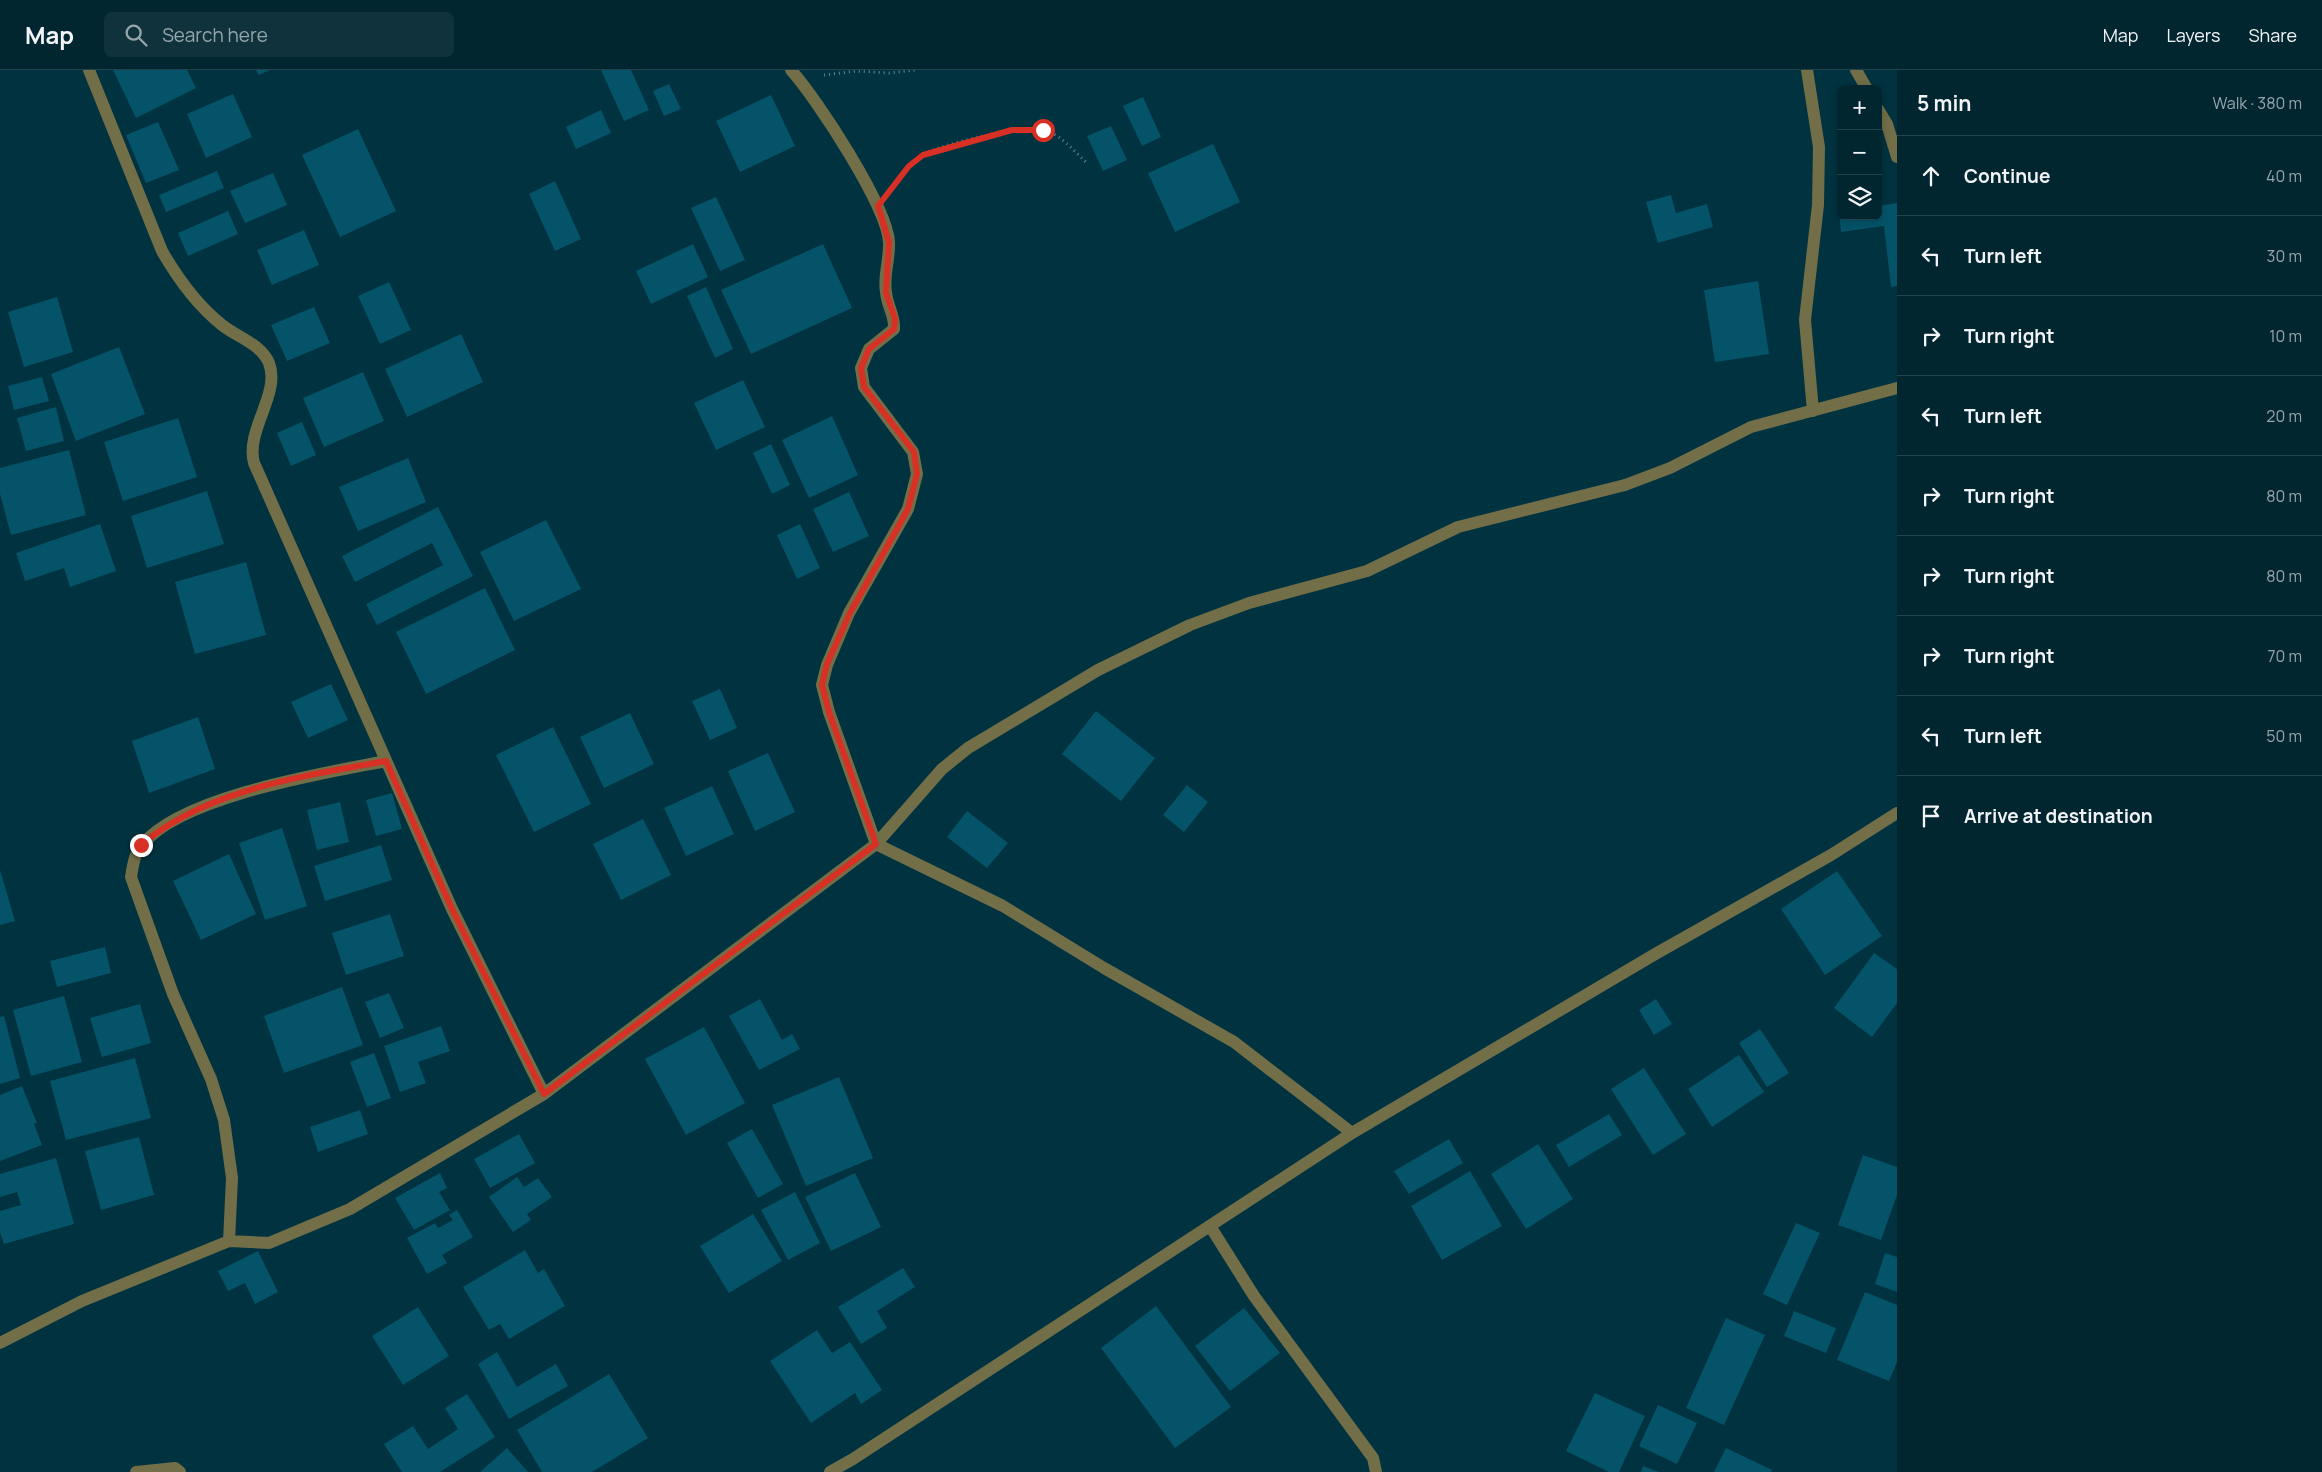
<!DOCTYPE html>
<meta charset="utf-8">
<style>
body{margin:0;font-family:Manrope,sans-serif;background:#0f323c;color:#f1f3f6}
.controls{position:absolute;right:15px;top:15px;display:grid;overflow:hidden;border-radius:8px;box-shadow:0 2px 8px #0003}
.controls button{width:45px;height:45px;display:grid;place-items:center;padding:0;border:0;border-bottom:1px solid #23434c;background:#012630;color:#f1f3f6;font:25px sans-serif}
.stop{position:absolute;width:15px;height:15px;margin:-11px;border:4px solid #d93025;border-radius:50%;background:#fff}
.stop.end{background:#d93025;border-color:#fff;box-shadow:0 1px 5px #0008}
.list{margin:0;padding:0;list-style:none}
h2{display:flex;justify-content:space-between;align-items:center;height:65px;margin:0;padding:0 20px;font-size:21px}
h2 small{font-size:16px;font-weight:400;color:#96a5ab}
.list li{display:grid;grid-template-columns:32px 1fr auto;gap:15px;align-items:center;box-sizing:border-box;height:80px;padding:0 20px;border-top:1px solid #23434c}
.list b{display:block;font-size:19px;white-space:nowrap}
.list em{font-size:16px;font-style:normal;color:#96a5ab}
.icon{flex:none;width:28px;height:28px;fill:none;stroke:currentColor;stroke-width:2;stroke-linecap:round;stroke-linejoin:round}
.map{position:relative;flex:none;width:1897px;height:1402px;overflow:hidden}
header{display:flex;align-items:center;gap:30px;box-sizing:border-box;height:70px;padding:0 25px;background:#012630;border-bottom:1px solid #23434c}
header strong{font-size:24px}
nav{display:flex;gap:28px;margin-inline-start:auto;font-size:18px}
.search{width:350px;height:45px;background:#0f323c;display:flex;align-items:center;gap:12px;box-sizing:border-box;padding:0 18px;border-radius:8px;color:#96a5ab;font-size:19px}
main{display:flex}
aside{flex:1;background:#012630}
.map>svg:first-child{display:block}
.building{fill:#045368}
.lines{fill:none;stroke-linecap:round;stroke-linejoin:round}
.path{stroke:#5d8997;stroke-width:3;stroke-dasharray:1 4;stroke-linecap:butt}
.minor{stroke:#726e48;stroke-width:12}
.route{stroke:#d93025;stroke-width:6}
</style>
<header>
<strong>Map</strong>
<div class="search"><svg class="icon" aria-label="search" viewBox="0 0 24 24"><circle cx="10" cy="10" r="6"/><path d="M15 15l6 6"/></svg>Search here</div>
<nav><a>Map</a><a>Layers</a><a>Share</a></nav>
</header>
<main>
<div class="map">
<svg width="1897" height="1402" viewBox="0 0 1897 1402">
<rect width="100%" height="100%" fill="#013240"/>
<path class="building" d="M113,0H187L196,18L136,48Z
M256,0H270L259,5Z
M601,0H631L649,40L624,51Z
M669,14L681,39L664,46L653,21Z
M233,24L252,67L206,88L187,44Z
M771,25L795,76L740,102L716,51Z
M1143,27L1161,67L1142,76L1123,36Z
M601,40L611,63L576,79L566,57Z
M158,52L179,100L146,113L126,65Z
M1111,56L1127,90L1103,101L1087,66Z
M358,59L396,141L340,167L302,85Z
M1213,74L1240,132L1175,162L1148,103Z
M217,101L224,118L166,142L159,125Z
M273,103L287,135L245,153L230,121Z
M555,111L581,169L555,181L529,124Z
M1671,125L1676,143L1707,134L1713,157L1658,173L1646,132Z
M716,127L745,190L720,201L691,138Z
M1897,133V216L1891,217L1884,156L1841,162L1839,141L1841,140V146H1878V136Z
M228,141L238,164L188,186L178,163Z
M304,160L319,195L272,215L257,180Z
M693,174L708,207L651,234L636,201Z
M823,174L852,238L751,284L721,220Z
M1758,211L1769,284L1715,292L1704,220Z
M389,212L411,260L380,274L358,226Z
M706,217L733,279L715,288L687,226Z
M57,227L73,282L24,297L8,242Z
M314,237L330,273L287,291L271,255Z
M461,264L483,312L407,347L385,299Z
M119,277L145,344L76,371L51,304Z
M363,302L384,351L324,377L303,328Z
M42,307L49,331L14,340L8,316Z
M743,310L765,357L716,380L694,333Z
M56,337L64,371L26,381L17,348Z
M832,346L858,405L809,428L782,370Z
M178,348L197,407L123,431L104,372Z
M302,352L316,385L291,396L277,363Z
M771,374L790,415L772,424L753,383Z
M69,380L86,445L11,465L0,424V398Z
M408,388L426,432L358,461L339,417Z
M207,421L224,474L147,498L131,446Z
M849,422L869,466L833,482L813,439Z
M438,437L473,506L377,555L366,534L443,495L432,473L355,512L342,486Z
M546,450L581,519L514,551L480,482Z
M100,454L116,501L70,517L64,498L25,511L16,483Z
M800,454L820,498L797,509L777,465Z
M246,492L266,565L195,584L175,512Z
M485,518L515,580L426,624L396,562Z
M331,614L348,650L308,668L291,632Z
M720,619L737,658L710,670L692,631Z
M1096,641L1155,688L1121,731L1062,684Z
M630,643L654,694L604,718L580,667Z
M198,647L215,699L149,723L132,671Z
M553,657L591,734L534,762L496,685Z
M768,683L795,742L755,761L728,701Z
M1187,715L1208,732L1184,762L1163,745Z
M712,716L734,764L686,786L664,738Z
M392,723L402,759L376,766L366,730Z
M340,732L349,772L317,780L307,740Z
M967,741L1008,773L987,798L947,767Z
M643,749L671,805L621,830L593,774Z
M282,758L307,836L265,850L239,773Z
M381,775L392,810L325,831L314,796Z
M229,784L256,844L201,870L173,811Z
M0,800L15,851L0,855Z
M1837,801L1882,866L1825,905L1781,839Z
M390,844L404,886L346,905L332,863Z
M105,877L111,903L57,917L50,891Z
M1874,883L1897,899V933L1872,967L1834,938Z
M342,917L363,975L284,1003L264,946Z
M389,923L404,958L380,968L365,932Z
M64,926L82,992L31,1006L13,940Z
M760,929L782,970L792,964L800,979L759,1000L729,946Z
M1656,929L1672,954L1654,965L1639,940Z
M140,934L151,973L102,987L90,948Z
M4,946L20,1008L0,1014V947Z
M441,956L450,981L418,992L426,1013L400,1022L384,976Z
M704,957L745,1033L686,1065L645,989Z
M1760,959L1789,1003L1767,1017L1739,973Z
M374,983L391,1028L367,1037L350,992Z
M1739,985L1764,1022L1712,1057L1688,1019Z
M135,988L151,1048L66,1070L50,1011Z
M1644,998L1686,1064L1653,1085L1611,1019Z
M839,1007L873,1088L806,1116L772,1035Z
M22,1016L37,1053L34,1054L42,1075L0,1091V1025Z
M360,1040L368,1064L318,1082L310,1057Z
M1609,1044L1622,1065L1569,1097L1556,1075Z
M752,1059L783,1114L758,1128L727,1073Z
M519,1064L535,1093L490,1118L474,1089Z
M139,1067L154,1125L101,1140L85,1081Z
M1449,1069L1463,1093L1409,1124L1394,1101Z
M1538,1074L1573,1129L1526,1159L1491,1104Z
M1863,1085L1897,1097V1125L1881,1170L1838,1155Z
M56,1088L74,1154L4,1174L0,1162V1141L21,1135L17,1122L0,1127V1104Z
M1470,1101L1502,1156L1442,1190L1411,1136Z
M440,1103L447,1118L439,1122L450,1140L414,1160L395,1128Z
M855,1103L881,1157L831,1181L805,1127Z
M517,1107L524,1117L538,1108L552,1127L527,1144L531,1150L513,1162L489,1127Z
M795,1122L820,1173L788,1190L761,1140Z
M457,1140L473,1167L442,1185L447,1193L427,1204L407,1168L435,1153L438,1158L453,1150L449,1145Z
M753,1144L782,1191L729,1223L700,1176Z
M1796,1153L1820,1163L1787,1235L1763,1224Z
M525,1180L538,1203L544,1199L565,1236L509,1269L500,1254L489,1260L463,1217Z
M258,1181L278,1222L255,1234L245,1213L228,1221L218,1201Z
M1885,1183L1897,1187V1222L1875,1214Z
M903,1198L915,1217L877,1241L887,1258L861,1274L838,1237Z
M1865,1222L1897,1235V1292L1889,1311L1837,1290Z
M1156,1236L1231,1337L1175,1378L1101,1278Z
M418,1237L449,1286L403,1315L372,1266Z
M1244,1238L1280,1283L1230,1321L1195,1276Z
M1794,1241L1836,1258L1826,1283L1784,1266Z
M1726,1248L1765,1265L1724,1355L1686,1338Z
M817,1260L832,1283L850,1272L882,1320L861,1334L855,1323L811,1353L770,1291Z
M497,1282L517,1317L556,1294L568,1316L509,1349L478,1294Z
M609,1304L648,1368L592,1402H542L517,1360Z
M1595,1323L1645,1346L1619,1402H1609L1566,1381Z
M467,1324L495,1367L440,1402H402L384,1374L413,1356L428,1379L458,1359L445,1338Z
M1658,1335L1697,1353L1677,1394L1639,1376Z
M507,1378L528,1402H480Z
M1726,1378L1772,1400L1771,1402H1714Z
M1643,1396L1659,1402H1641Z"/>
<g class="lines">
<path class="path" d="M824,5L856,1L889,3L915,0
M893,116C902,105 910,93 922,85C940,74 1026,54 1045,60C1061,65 1075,82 1087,93"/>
<path class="minor" d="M89,0L162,181C178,209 197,235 222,255C237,267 261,274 269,293C281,324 245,360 254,393L452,839L544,1024
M791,0C817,29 887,136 889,172C890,189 883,206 886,222C887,236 895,245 894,259L869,279L861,298L864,317L913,382L917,404L908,439L849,543L827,595L822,615L829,642L876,774L1003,836L1104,898L1234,972L1352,1063
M1807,0L1819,77L1818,135L1805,250L1813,341
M1856,0L1867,19
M1878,39L1887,54L1897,87
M1210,1156L1254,1226L1373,1388L1376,1402
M229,1171L232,1108L224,1050L211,1009L173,924L131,807C133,796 134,784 142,775C181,726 325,703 386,691
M0,1273L82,1231L229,1171L269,1173L350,1139L544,1024L876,774L942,699L968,678L1098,600L1190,555L1249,533L1367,501L1458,457L1625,415L1670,398L1751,357L1897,318
M136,1402L175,1398L180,1402
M830,1402L853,1389L1352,1063L1657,883L1831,785L1897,743"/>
</g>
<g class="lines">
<path class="route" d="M141,775C206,719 305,706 386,691L452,839L544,1024L876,774L829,642L822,615L827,594L850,543L908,439L917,404L914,382L864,317L861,298L869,279L894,259L895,249L886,223L889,172L878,136L909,96L923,85L1012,60H1043"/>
</g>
</svg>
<div class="controls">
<button>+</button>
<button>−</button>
<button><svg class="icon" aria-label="layers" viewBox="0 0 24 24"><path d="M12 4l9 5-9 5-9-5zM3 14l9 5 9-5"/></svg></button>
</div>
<div class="stop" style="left:1043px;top:60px"></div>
<div class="stop end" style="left:141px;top:775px"></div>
</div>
<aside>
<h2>5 min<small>Walk · 380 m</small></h2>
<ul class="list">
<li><svg class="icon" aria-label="ahead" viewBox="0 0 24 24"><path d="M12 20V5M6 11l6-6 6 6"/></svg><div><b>Continue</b></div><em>40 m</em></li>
<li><svg class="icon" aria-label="left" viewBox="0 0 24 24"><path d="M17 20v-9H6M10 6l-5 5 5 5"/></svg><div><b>Turn left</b></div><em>30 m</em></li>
<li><svg class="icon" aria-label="right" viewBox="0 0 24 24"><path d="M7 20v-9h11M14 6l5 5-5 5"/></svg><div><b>Turn right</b></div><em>10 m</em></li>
<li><svg class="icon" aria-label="left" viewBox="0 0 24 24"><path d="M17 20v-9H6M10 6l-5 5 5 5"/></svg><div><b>Turn left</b></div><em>20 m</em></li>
<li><svg class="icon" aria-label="right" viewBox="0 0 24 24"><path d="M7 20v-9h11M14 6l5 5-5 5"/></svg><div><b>Turn right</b></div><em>80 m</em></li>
<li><svg class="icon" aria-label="right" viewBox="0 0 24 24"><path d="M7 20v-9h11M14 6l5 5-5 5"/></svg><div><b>Turn right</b></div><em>80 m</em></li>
<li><svg class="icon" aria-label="right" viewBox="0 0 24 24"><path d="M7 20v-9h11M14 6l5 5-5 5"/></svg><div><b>Turn right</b></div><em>70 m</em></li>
<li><svg class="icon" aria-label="left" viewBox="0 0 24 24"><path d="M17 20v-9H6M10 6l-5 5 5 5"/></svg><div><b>Turn left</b></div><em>50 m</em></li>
<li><svg class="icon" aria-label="arrive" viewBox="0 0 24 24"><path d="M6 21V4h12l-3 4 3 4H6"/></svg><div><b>Arrive at destination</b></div></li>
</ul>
</aside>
</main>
